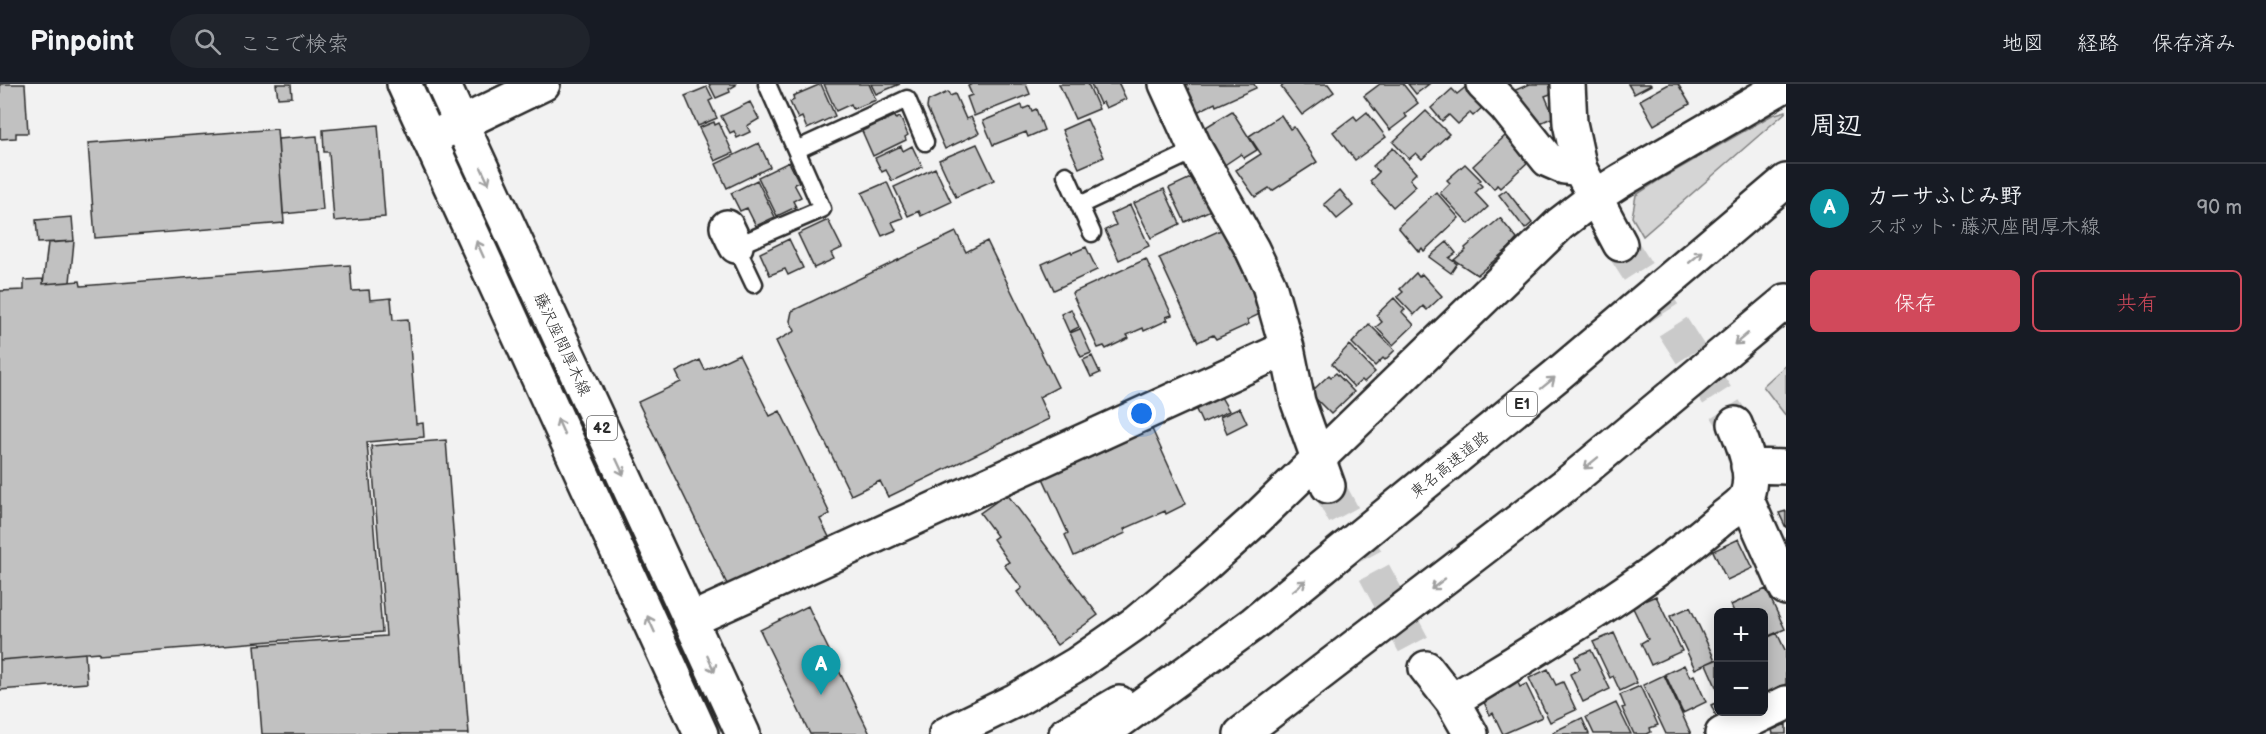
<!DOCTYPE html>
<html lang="ja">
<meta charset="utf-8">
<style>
body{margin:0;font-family:"Balsamiq Sans","Klee One",sans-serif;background:#20242c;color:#f1f3f6}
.controls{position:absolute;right:18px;bottom:18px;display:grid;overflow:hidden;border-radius:9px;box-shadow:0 3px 15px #0003}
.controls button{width:54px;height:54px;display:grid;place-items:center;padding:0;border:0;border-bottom:2px solid #363941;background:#171b24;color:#f1f3f6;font:30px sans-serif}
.you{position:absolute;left:1142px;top:330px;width:21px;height:21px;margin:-15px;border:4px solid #fff;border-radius:50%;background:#1a73e8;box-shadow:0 0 0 9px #1a73e833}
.badge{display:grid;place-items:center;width:39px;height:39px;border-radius:50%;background:#d1495b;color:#fff;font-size:20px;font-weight:700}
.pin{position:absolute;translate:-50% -50px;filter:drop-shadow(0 2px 3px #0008)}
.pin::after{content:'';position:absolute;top:32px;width:21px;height:18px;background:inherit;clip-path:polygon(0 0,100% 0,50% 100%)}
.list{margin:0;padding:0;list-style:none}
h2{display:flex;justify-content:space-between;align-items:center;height:78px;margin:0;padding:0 24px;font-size:26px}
h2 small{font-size:20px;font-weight:400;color:#9ea1a6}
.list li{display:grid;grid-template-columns:39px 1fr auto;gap:18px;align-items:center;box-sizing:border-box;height:90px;padding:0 24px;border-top:2px solid #363941}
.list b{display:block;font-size:22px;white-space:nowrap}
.list p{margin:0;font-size:20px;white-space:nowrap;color:#9ea1a6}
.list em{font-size:20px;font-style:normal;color:#9ea1a6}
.actions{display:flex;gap:12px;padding:18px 24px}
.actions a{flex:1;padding:14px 0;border:2px solid #d1495b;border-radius:9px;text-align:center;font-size:21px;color:#d1495b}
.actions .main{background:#d1495b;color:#fff}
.icon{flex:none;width:33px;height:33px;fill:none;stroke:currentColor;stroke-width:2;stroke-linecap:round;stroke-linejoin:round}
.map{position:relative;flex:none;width:1786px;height:650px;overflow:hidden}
header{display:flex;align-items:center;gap:36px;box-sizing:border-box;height:84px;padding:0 30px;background:#171b24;border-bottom:2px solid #363941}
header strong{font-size:28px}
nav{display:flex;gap:33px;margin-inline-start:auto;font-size:21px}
.search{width:420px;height:54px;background:#20242c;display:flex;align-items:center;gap:15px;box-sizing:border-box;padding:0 21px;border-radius:33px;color:#9ea1a6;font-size:22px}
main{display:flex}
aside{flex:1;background:#171b24}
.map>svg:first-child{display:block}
.green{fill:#d5d5d5;stroke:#808080;stroke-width:1.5}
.building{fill:#c1c1c1;stroke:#2b2b2b;stroke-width:1.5}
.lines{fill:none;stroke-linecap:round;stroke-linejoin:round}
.minor-tunnel{stroke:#cacaca;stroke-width:33;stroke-dasharray:33 16;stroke-linecap:butt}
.service-casing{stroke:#2b2b2b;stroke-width:21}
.minor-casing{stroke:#2b2b2b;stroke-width:38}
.primary-casing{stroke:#2b2b2b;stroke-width:38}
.motorway-casing{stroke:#2b2b2b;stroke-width:38}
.service{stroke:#fff;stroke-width:16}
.minor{stroke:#fff;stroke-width:33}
.primary{stroke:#fff;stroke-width:33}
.motorway{stroke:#fff;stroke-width:33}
.oneway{stroke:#a0a0a0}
.labels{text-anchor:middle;stroke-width:5;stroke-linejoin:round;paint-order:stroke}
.shield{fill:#fff;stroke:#6b6b6b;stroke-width:1.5}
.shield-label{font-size:15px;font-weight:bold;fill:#2b2b2b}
.street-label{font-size:16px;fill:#2b2b2b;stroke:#fff}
</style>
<header>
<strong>Pinpoint</strong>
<div class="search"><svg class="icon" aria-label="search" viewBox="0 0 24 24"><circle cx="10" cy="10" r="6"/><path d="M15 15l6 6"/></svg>ここで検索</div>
<nav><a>地図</a><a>経路</a><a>保存済み</a></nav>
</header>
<main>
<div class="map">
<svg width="1786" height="650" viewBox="0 0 1786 650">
<rect width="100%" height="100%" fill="#f2f2f2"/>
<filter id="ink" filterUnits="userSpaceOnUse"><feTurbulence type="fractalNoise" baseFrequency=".0167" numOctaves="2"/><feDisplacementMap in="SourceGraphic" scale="12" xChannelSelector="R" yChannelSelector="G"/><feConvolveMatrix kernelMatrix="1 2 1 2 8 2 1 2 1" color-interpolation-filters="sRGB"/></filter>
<g filter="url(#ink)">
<path class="green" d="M1786,27V28L1643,152L1632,133L1636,111L1659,96L1772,31Z
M1786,281V332L1763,302Z"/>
<path class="building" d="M0,0H25L28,49H16V54L0,55Z
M276,0H291L292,13L278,14Z
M709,0H736V1L729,5L730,8L716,14Z
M821,0L835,32L807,45L802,33L798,35L790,18L794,16L793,12Z
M824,0H869L876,16L853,25L851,20L836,27Z
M871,0H900L876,10Z
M972,0H1026L1030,10L974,32L967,13L972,11L968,2Z
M1059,0H1088L1099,25L1075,35Z
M1091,0H1119L1126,15L1106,24L1103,18L1100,20Z
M1181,0H1254L1256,4L1216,22L1215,19L1195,29Z
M1285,0H1328L1334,8L1302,31L1281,3Z
M1380,0H1403L1418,19L1404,30L1407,33L1390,46L1364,12Z
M1408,0H1429L1416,10Z
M1530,0H1549L1553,9L1545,12L1554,33L1533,42L1513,7Z
M1628,0H1650L1651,1L1634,10Z
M1669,0H1678L1690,20L1654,41L1640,16Z
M1467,2L1485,21L1473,32L1470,29L1458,40L1449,31L1442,37L1431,24L1452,5L1457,10Z
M707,3L713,15L709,17L717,34L698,42L685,12Z
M948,8L950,12L955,10L966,35L971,33L979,49L945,65L927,24L928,17Z
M750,18L759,35L747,42L750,48L737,54L734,47L730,49L721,32Z
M1022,21L1023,25L1030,22L1032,27L1036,25L1044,46L1028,53L1026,48L993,61L983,37Z
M1232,27L1257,66L1244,74L1241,70L1223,82L1201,46Z
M1426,27L1449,50L1422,75L1416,69L1409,75L1393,58Z
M1367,28L1386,53L1355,76L1333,48L1354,32L1357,36Z
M1281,31L1290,45L1294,43L1317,78L1272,107L1269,104L1255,113L1236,86L1261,70L1249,52Z
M895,32L896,35L900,33L908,51L905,53L906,56L873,72L862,47Z
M1087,35L1104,73L1079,84L1062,46Z
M714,38L715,41L719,39L733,69L715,77L699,44Z
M378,41L385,133L334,137L329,68H324L323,46Z
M277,45L284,139L95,154L88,59Z
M317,52L323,126L283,130L278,55Z
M1505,52L1529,77L1500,104L1497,101L1494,105L1473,82Z
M759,59L770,83L727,104L716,80Z
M977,60L994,96L956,113L939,76Z
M901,62L903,67L912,62L922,83L892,97L886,86L882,88L875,74Z
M1393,64L1416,89L1410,95L1416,102L1393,123L1370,97L1379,88L1373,82Z
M789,78L799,98L794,100L801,113L793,117L796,123L777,132L758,93Z
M1465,80L1481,96L1478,98L1482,102L1475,109L1488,123L1469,140L1440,109L1450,99L1447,96Z
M935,84L951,118L921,132L919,127L908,132L894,103Z
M1197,91L1213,125L1185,138L1169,104Z
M757,96L775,133L756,142L747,124L740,127L731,109Z
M887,98L903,134L892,138L896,146L882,152L862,109Z
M1164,105L1180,140L1151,154L1134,119Z
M1340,106L1353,122L1337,135L1324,120Z
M1506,106L1532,139L1525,145L1499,111Z
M1436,108L1459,134L1424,167L1422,164L1419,168L1398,143Z
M1130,121L1149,162L1119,176L1105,146L1116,141L1111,130Z
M72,133L74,157L38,159L36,136Z
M1500,134L1517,155L1509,164L1477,191L1454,176L1466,166L1465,164Z
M828,136L842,164L831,169L834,175L814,184L798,150Z
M1223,145L1262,229L1247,236L1249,240L1216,255L1213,251L1198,258L1159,174Z
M956,148L966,168L987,157L1058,303L1039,313L1049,335L888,413L880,397L851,411L776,257L795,247L790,237L792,227Z
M789,155L803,184L788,191L785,185L770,191L760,169Z
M74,157L70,198L43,200L48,159Z
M1447,158L1456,169L1449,174L1457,180L1451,189L1429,173Z
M1086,163L1097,186L1054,206L1042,180L1071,167L1072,169Z
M1146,175L1172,231L1166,233L1168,236L1144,247L1143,244L1127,251L1129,254L1106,265L1104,262L1098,264L1072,209Z
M350,181L352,207L369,206L370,216L391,214L393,236L408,235L416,340L423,339L424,353L367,358L382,548L99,571V568L0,576V207L24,206V196L43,195V200L80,197L81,202Z
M1416,189L1419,193L1422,190L1442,212L1427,226L1423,222L1414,231L1397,213L1403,208L1400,205Z
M1394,214L1405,226L1402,228L1414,241L1393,261L1376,243L1382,238L1376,231Z
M1071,225L1079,243L1069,248L1061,230Z
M1369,240L1395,266L1385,276L1383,274L1375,282L1352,259Z
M1080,245L1091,269L1081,273L1070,249Z
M1349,261L1375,288L1364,298L1362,296L1354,303L1332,280Z
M739,270L770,332L780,327L830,430L820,435L829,453L728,502L638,318L681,298L676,288L700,276L705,286Z
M1092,272L1100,289L1091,293L1083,276Z
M1336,289L1354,308L1331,330L1310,309L1329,291L1331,293Z
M1217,306L1229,327L1202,339L1192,317Z
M1240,324L1247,339L1227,349L1220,333Z
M1145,338L1149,347L1152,345L1186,420L1166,430L1165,427L1124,445L1126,449L1074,472L1065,451L1068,449L1043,394L1045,393L1041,385L1071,372L1075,380L1111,364L1107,355Z
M446,356L469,650H262L255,561L386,552L371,362Z
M1007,410L1098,531L1057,561L1017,508L1022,504L1004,481L1009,478L993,455L997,452L980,429Z
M1786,427V444L1779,429Z
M1739,455L1753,484L1727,496L1713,467Z
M1766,505L1785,545L1764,554V528H1734L1731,521Z
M1656,512L1682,567L1651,581L1641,559L1648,555L1632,522Z
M808,522L821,550L870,650H810L773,573L760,546Z
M1690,523L1715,576L1695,585L1670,532Z
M1614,549L1637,599L1620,607L1613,592L1610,594L1593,558Z
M1777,549L1786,568V600L1764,611V555Z
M1591,566L1610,605L1583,618L1570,590L1580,585L1575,573Z
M85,569L87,599L0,606V576Z
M1718,575V607L1706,580Z
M1684,581L1690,593L1694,591L1706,618L1683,629L1665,590Z
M1548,585L1556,601L1563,598L1576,626L1550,638L1529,594Z
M1664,591L1691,650H1666L1643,601Z
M1517,597L1520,603L1526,600L1542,633L1503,650L1493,629L1490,631L1483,616L1493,608Z
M1640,602L1658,641L1650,644L1651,648L1647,650H1634L1622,624L1625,623L1620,611Z
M1718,618V628H1725L1729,636L1720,641L1711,621Z
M1616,619L1631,650H1594L1586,633Z
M1582,634L1589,650H1554L1553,648Z
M1786,640V650H1773L1772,646Z"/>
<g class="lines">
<path class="minor-tunnel" d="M1620,160L1735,340
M1328,402L1426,584"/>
<g class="service-casing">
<path id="service" d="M796,66L907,15L925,58
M1066,91L1092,149
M1080,121L1196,66
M754,200L736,162L822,125L767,0"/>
</g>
<g class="minor-casing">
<path id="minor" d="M1166,0L1196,66L1252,165L1269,201L1287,264
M1483,0L1505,22L1548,76L1564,83L1580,85
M1568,0L1570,39L1580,85L1620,160
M429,55L543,0
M727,143L736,162
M1748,382L1786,383
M1746,414L1786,504
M691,536L1287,264L1298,318L1328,402
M1426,584L1452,617L1471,650
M1452,617C1544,560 1638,506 1720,436C1728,429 1743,420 1747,411C1755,388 1744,361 1735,340
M946,650L1016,616L1077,580L1137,538L1197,488L1256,435L1560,140L1595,113L1620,97L1786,0
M1722,650L1786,619"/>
</g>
<g class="primary-casing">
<path id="primary" d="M404,0L701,650
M443,0L743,650"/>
</g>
<g class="motorway-casing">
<path id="motorway" d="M1066,650L1119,619
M1102,650L1254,539L1556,292L1786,97
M1241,650L1568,399L1786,217"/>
</g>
<use href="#service" class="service"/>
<use href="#minor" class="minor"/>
<use href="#primary" class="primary"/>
<use href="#motorway" class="motorway"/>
</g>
<defs><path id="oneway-shaft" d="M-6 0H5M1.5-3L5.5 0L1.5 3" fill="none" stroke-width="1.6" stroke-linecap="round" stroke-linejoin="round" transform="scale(1.5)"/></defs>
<g class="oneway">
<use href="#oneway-shaft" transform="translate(485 92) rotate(65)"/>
<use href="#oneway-shaft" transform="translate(480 165) rotate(-114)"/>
<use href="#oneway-shaft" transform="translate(1696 173) rotate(-40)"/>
<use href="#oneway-shaft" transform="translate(1741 255) rotate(140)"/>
<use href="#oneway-shaft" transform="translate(1548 299) rotate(-39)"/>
<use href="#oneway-shaft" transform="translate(561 343) rotate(-114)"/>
<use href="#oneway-shaft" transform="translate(1591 379) rotate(141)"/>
<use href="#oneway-shaft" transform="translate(620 383) rotate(65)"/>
<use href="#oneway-shaft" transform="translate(1438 500) rotate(142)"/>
<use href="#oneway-shaft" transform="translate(1299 502) rotate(-39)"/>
<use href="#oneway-shaft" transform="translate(651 540) rotate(-114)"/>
<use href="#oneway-shaft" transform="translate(711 580) rotate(66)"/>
</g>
</g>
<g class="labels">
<g class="shield">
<rect x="1507" y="308" width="30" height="24" rx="4.5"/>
<rect x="587" y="332" width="30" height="24" rx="4.5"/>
</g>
<g class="shield-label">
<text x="1522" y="325">E1</text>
<text x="602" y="349">42</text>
</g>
<g class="street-label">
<text transform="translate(563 260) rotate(65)" y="6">藤沢座間厚木線</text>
<text transform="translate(1449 380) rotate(-39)" y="6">東名高速道路</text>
</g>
</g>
</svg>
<div class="controls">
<button>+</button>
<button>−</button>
</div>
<div class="you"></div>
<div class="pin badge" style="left:821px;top:611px;background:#0f9aa8">A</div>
</div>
<aside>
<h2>周辺<small></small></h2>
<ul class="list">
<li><span class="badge" style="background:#0f9aa8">A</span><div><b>カーサふじみ野</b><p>スポット · 藤沢座間厚木線</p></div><em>90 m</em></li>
</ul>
<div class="actions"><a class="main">保存</a><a>共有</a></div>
</aside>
</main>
